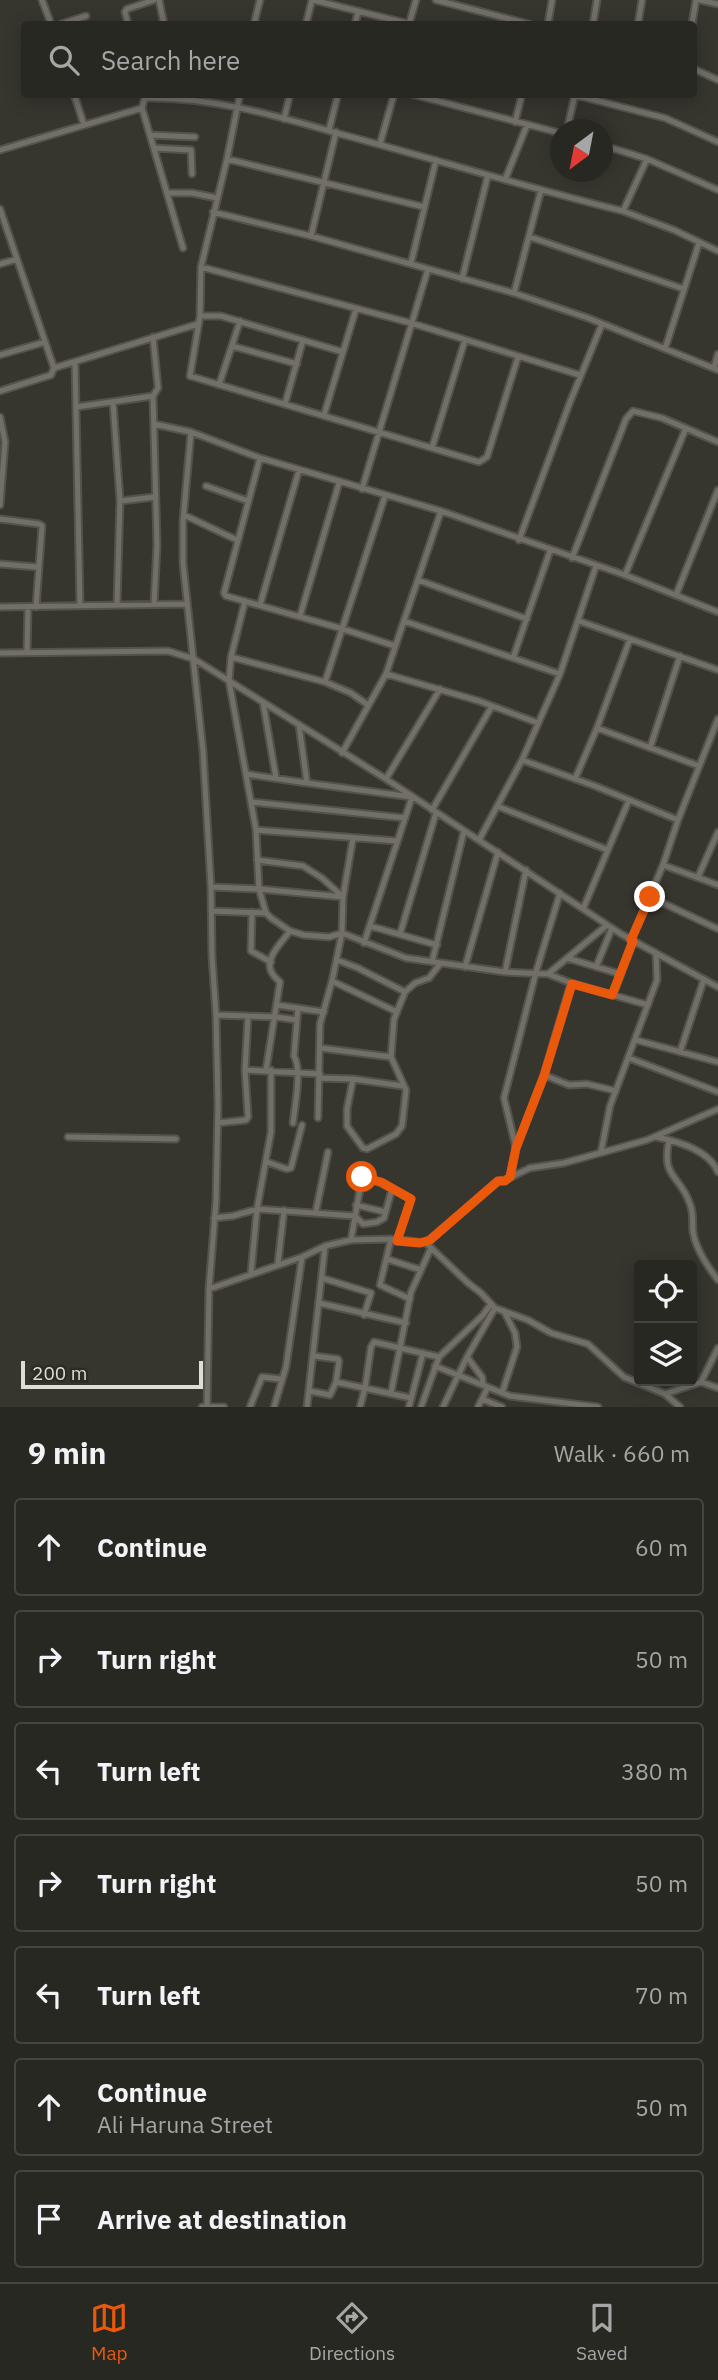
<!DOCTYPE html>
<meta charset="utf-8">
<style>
body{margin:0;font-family:"IBM Plex Sans",sans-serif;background:#30302a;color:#f1f3f6}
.controls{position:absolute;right:21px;bottom:21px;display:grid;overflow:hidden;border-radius:7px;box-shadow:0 4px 18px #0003}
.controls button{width:63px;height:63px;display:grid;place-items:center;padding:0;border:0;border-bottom:2px solid #444440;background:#282822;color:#f1f3f6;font:35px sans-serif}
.compass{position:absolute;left:550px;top:119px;width:63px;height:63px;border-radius:50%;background:#282822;box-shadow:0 4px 18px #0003;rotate:212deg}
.scale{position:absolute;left:21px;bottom:18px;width:182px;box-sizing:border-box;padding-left:7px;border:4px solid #deddd8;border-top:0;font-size:19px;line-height:24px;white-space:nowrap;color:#deddd8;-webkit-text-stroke:5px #2c2b24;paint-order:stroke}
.stop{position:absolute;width:21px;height:21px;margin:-16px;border:5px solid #ea580c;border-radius:50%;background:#fff}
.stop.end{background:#ea580c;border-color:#fff;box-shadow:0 2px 7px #0008}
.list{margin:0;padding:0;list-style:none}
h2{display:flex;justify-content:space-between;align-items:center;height:91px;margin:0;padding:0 28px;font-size:30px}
h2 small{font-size:23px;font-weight:400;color:#a5a6a5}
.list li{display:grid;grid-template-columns:46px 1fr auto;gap:21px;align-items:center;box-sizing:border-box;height:98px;margin:0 14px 14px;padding:0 14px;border:2px solid #444440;border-radius:7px}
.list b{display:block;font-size:26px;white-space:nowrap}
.list p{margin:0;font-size:23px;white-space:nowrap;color:#a5a6a5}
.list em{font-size:23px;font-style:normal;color:#a5a6a5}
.icon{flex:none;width:38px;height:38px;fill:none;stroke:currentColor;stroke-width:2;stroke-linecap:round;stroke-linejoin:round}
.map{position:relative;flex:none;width:718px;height:1407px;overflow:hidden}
.search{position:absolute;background:#282822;box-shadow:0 4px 18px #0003;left:21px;right:21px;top:21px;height:77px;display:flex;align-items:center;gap:18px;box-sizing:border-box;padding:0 24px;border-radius:7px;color:#a5a6a5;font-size:26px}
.sheet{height:875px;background:#282822}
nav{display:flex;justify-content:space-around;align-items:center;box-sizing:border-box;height:98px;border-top:2px solid #444440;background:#282822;font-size:19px;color:#a5a6a5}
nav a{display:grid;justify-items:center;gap:4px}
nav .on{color:#ea580c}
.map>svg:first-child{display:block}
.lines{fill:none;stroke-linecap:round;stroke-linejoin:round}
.street-casing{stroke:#54524c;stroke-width:9}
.street{stroke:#716f68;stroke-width:5}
.route{stroke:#ea580c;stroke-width:9}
</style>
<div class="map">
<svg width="718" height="1407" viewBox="0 0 718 1407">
<rect width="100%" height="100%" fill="#36352e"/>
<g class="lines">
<g class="street-casing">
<path id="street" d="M42,0L51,24
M159,0L164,24
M313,0L410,24
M436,0L529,24
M700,0L718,4
M61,24L86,16
M128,24L125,12L127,9L154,0
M254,24L260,0
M306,24L312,0
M355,24L358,12
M409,24L416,0
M548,24L552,0
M593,24L597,0
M638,24L642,0
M692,24L696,0
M694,69L718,80
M74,94L84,125
M146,94L142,108L183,248
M240,94L227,159L201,267L200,316L190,376L479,462L487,457L518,357
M411,94L560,133
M575,95L665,118L718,142
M147,98C213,97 277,116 340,134C435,159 528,188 623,211L674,230L718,251
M284,119L290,94
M515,122L522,94
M329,130L338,94
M567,130L575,94
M150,135L195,137
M380,144L394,94
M602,145L647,159L718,190
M154,148L191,150L192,174
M0,150L142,108
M227,159L424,207
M505,180L527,125
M169,193H192L217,198
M0,209L54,368
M623,211L647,159
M213,212L311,236L514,293L588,318L718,370
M311,236L336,132
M530,237L684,289
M411,263L436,160
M0,264L17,259
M201,267L411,323L580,375
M462,279L488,175
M514,293L541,190
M200,316H221L343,352
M153,337L158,388L153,396L157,545L154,604
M232,346L297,364
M665,349L699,243
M0,355L45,342
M75,362L80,605
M714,368L718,354
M219,385L240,321
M0,391L51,375L54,368L198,324
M113,402L120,501L117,604
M285,404L303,340
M76,407L153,396
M324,415L356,309
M0,417L5,442L0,505
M154,424L191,432L260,458L441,511L625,575L718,612
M191,432L183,521V563L203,751L211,887L212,956L216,1015L218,1105L216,1201L209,1289L207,1407
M432,448L465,340
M260,458L224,593L226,596L343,629L395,646
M206,486L248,501
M362,489L428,269
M120,501L155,497
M184,515L237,540
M0,519L39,524L42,526L36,607
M519,540L570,402L602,324
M572,558L626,419L633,411L662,418L718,442
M0,564L37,567
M625,575L686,428
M418,580L527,619
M676,595L718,490
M245,601L231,657L229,681L256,830L259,889L266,913L271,918L290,931L304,935L329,937L342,933L406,958L505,972L548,974L571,983L648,1005
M260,605L299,470
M0,607L187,604
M300,616L339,483
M404,621L560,674
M579,621L718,670
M27,652L28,607
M0,653L168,651L194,659L386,779L621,934L718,987
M231,657L325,682L351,693L368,705
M513,658L550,551
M386,674L479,701L538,723
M325,682L385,496
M263,702L276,778
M299,725L307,783L412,797L364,943
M597,728L699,766
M650,748L680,656
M342,753L386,674L441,511
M522,760L595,786L678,820
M246,774L307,783
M386,779L440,689
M575,779L597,728L630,639
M251,802L405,818
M497,806L608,850
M432,810L492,706
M256,830L397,841
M479,840L522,760L560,674L596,566
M257,860L303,866L322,878L343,897
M663,865L718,885
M698,877L718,832
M211,887L259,889L343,897
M650,897L718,929
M583,909L629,800
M211,911L266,913
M252,912L251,951L271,962
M370,926L437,945
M400,934L436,813
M631,940L663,865L678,820L718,719
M567,958L620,974
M337,960L358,968L405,992
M432,962L464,831
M465,967L498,852
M596,967L612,928
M505,972L526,870
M548,974L607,925
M332,981L397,1012
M613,995L633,941
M277,1005L324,1012
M216,1015L276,1017L297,1020
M636,1040L718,1062
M320,1048L391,1057
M680,1052L704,979
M629,1058L718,1092
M245,1070L320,1074
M266,1070L280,982C277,979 274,977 272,973C263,959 283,941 290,931
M544,1075L569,1085L587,1084L616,1091
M320,1078L353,1079L403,1086
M353,1079L347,1109V1126L363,1148L367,1149L396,1134L402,1126L406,1090L391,1057L394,1019L405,992L415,983L429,978L440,964
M318,1118L320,1024L332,981L342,933L343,897L353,838
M218,1123L246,1120L248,1117L245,1070L248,1016
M293,1123C295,1106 302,1069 294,1056L298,1008
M68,1137L176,1139
M657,1137C679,1142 709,1150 718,1172
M669,1140C661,1179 680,1174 690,1204C694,1214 692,1222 693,1232C696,1250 707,1266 718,1280
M516,1148L504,1098L536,972L560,893
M601,1152L610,1106L657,980L656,954
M267,1162L287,1169L291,1168L302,1125
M510,1177L516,1148L544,1075L571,983
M356,1205L385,1212
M316,1211L328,1152
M214,1218L233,1216L257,1209L355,1216L363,1224L377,1222L384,1218L392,1189
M391,1239L380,1285L410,1299
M351,1240L362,1177L381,1183L411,1199L397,1241
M426,1243L468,1283L481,1293L495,1308L528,1320L551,1333L588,1344L624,1377L665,1394L680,1407
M387,1259L421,1270
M278,1263L284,1210
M251,1273L257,1209L271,1132V1070
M322,1278L371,1293L364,1315
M209,1289L302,1257L325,1246L351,1240L391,1239L426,1243L498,1181L505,1180L530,1168L564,1163L647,1140L718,1109
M319,1303L406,1323
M467,1357L482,1377L483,1384
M435,1366L510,1396L598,1407
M336,1382L411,1398
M701,1382L718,1388
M310,1391L330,1395L336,1382L339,1361L338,1359L314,1356
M391,1393L411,1292L431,1248
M502,1393L517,1347L515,1333L504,1311
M665,1394L701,1382L718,1348
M482,1399L502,1407
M202,1407H224
M250,1407L262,1377L281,1379
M274,1407L286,1367L302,1257
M307,1407L325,1246
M360,1407L365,1388L371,1347L374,1342L439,1357
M409,1407L423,1353
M421,1407L439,1357L483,1315L491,1304
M443,1407L467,1357L495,1308
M478,1407L488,1387"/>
</g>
<use href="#street" class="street"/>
</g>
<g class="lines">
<path class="route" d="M362,1177L381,1182L411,1199L397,1241L420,1243L430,1240L498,1181H505L510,1177L516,1148L544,1076L572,984L612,995L633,941L631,940L650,897"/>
</g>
</svg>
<div class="controls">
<button><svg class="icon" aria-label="locate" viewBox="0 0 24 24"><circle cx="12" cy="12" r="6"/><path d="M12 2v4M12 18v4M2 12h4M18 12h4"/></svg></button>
<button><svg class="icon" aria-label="layers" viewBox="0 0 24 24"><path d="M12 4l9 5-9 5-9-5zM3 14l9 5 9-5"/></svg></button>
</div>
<svg class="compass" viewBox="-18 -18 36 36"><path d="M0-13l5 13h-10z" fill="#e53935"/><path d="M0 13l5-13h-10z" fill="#a5a6a5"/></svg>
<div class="scale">200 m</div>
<div class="stop" style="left:362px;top:1177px"></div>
<div class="stop end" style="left:650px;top:897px"></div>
<div class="search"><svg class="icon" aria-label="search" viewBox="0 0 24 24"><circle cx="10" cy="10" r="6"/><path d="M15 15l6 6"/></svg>Search here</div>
</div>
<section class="sheet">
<h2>9 min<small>Walk · 660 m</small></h2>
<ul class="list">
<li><svg class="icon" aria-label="ahead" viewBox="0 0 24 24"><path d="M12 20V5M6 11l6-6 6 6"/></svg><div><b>Continue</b></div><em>60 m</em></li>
<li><svg class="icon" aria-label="right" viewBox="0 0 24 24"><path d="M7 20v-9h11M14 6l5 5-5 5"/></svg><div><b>Turn right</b></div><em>50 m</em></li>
<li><svg class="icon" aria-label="left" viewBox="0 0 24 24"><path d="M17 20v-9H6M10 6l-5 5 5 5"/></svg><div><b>Turn left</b></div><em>380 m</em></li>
<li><svg class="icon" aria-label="right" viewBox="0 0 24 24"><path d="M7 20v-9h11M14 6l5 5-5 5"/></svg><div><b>Turn right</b></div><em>50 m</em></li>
<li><svg class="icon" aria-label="left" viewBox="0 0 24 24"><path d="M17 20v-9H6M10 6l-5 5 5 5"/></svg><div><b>Turn left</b></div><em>70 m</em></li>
<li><svg class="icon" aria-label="ahead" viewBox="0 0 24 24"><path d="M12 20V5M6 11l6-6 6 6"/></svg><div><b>Continue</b><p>Ali Haruna Street</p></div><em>50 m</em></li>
<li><svg class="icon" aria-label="arrive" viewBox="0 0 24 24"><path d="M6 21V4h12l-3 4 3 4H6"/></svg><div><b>Arrive at destination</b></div></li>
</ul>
</section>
<nav>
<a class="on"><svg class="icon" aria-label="map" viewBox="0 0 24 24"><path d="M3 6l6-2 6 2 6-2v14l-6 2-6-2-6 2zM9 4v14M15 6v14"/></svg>Map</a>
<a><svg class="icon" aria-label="directions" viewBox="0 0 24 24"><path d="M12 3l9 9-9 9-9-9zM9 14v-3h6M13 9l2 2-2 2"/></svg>Directions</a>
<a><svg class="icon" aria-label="saved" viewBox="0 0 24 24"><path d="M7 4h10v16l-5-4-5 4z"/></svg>Saved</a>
</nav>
